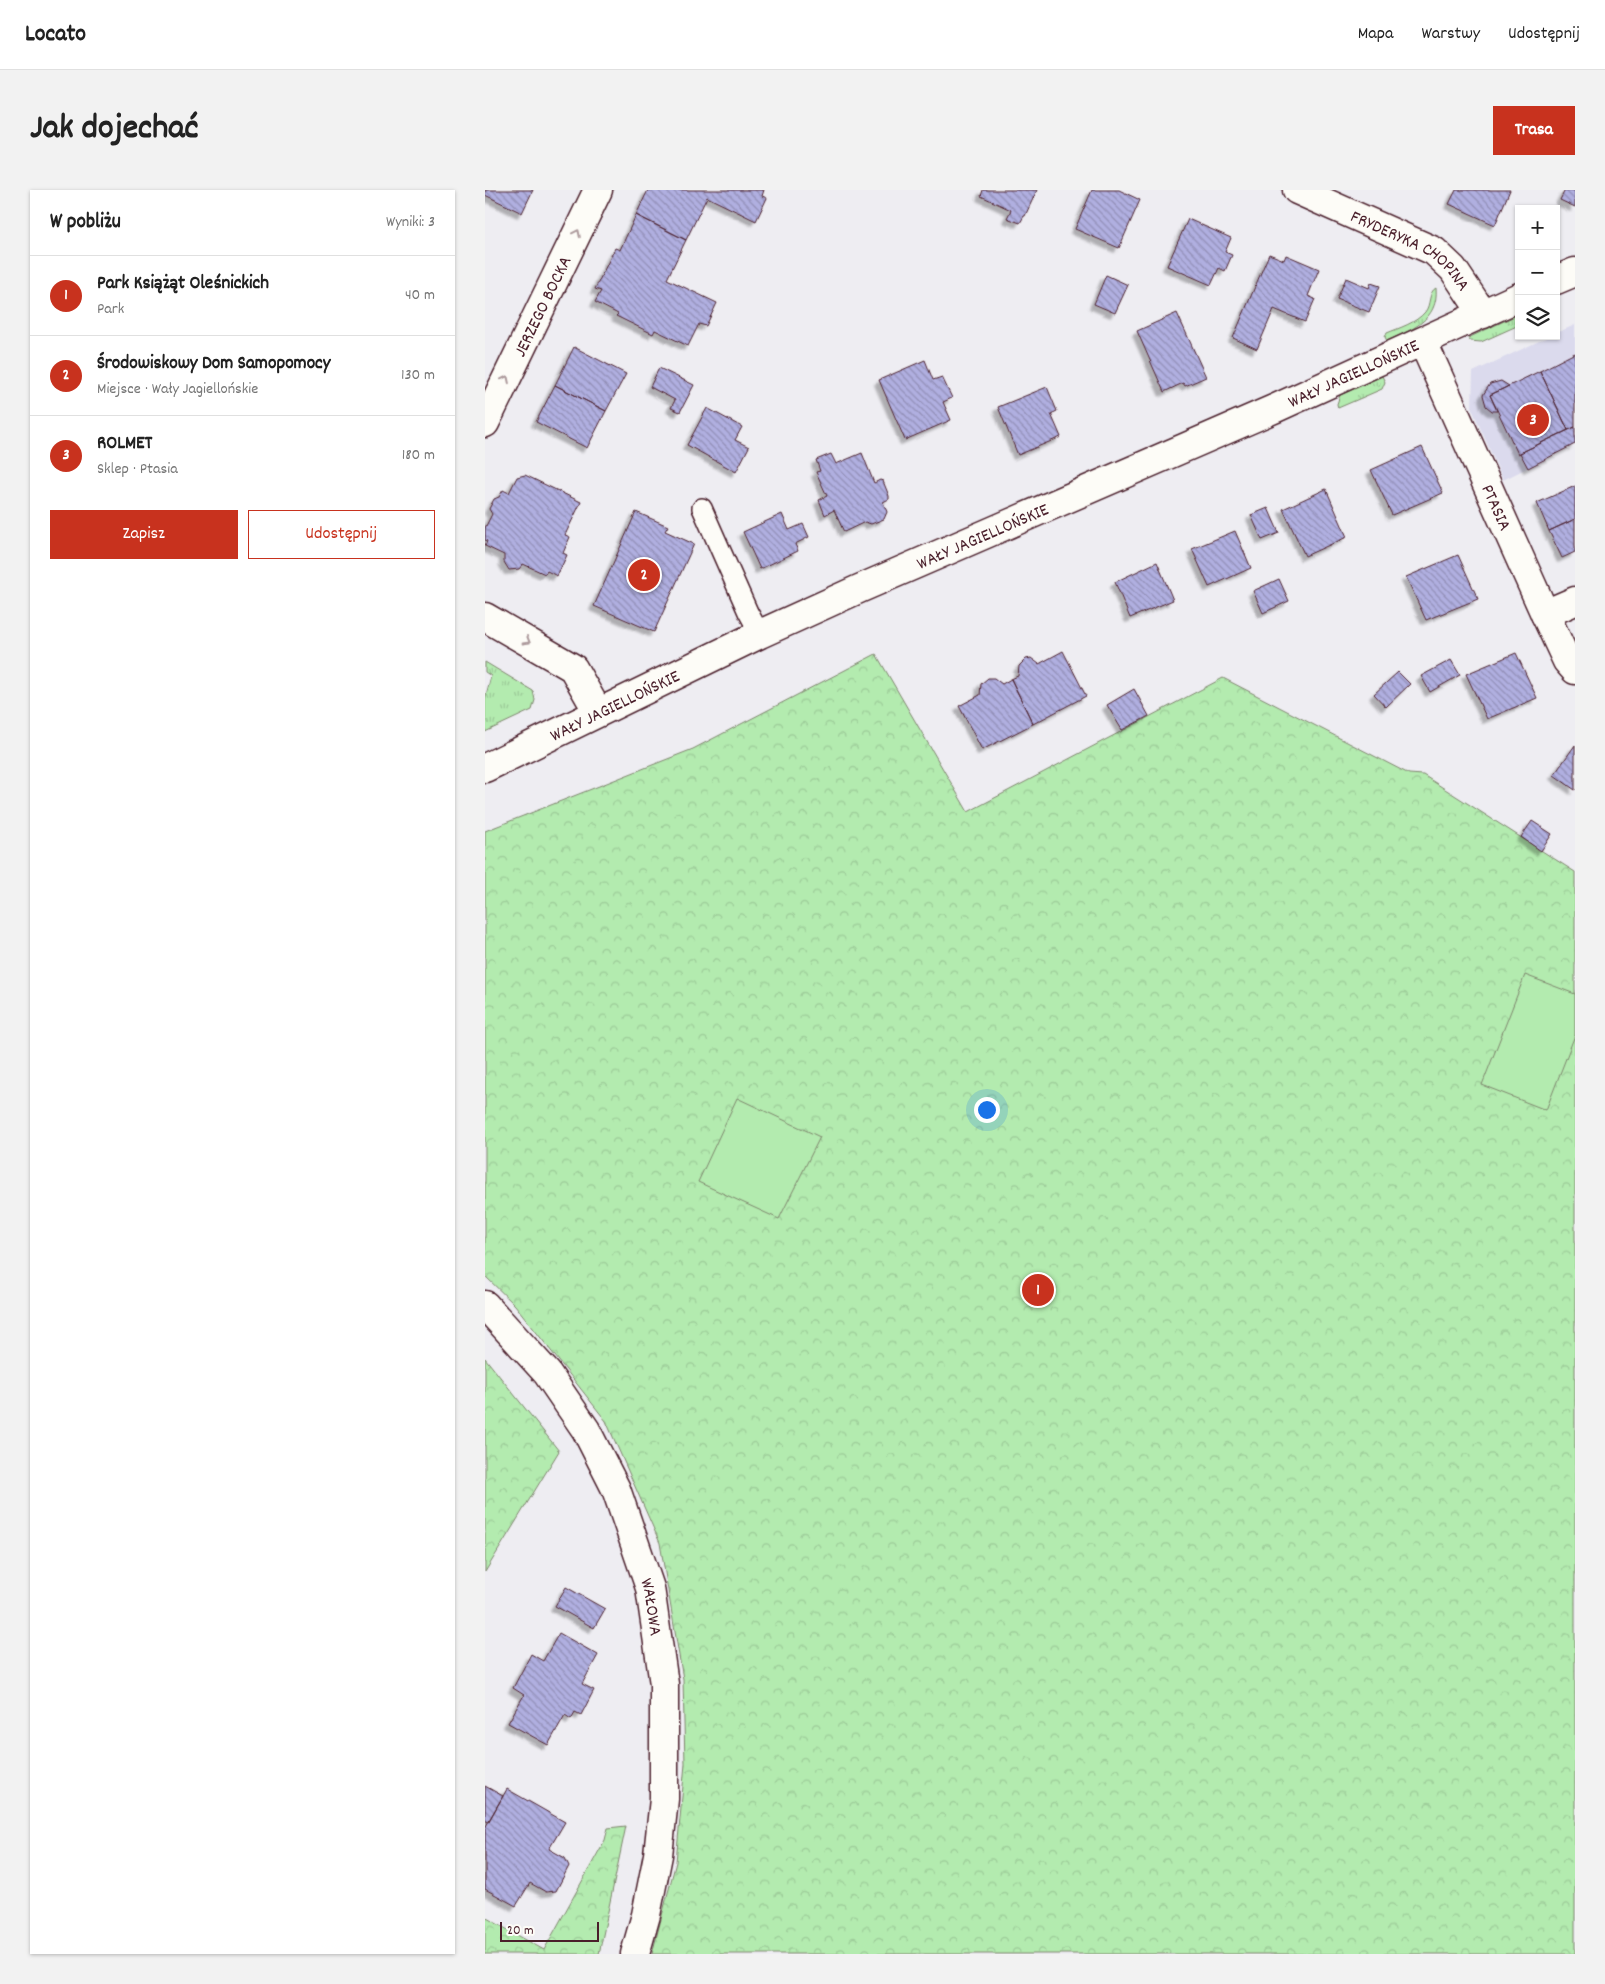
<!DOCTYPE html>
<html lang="pl">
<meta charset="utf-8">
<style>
body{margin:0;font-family:Dekko,sans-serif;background:#f2f2f2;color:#222}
.controls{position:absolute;right:15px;top:15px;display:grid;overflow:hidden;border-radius:0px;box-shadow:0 1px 4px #0004}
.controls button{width:45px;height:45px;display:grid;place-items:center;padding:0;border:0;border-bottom:1px solid #e0e0e0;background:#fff;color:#222;font:25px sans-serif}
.scale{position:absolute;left:15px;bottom:12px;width:99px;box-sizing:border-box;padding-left:5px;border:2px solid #4a1f2b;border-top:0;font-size:14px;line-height:18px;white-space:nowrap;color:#4a1f2b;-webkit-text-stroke:4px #fdfcf7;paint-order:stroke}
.you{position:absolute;left:501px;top:919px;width:18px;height:18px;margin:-12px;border:4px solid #fff;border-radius:50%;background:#1a73e8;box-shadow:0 0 0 8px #1a73e833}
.badge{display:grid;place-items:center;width:32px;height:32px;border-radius:50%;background:#c8321e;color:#fff;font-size:16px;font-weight:700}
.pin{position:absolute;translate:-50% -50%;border:2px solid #fff;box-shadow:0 1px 5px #0006}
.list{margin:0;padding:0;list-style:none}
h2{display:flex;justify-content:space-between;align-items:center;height:65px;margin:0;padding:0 20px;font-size:21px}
h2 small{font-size:16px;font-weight:400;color:#767676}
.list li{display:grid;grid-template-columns:32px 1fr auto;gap:15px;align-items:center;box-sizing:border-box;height:80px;padding:0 20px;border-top:1px solid #e0e0e0}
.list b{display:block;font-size:19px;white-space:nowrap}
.list p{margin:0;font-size:16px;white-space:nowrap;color:#767676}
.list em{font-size:16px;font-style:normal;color:#767676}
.actions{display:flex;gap:10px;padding:15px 20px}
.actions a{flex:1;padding:11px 0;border:1px solid #c8321e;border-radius:0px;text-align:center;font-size:18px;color:#c8321e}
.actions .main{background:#c8321e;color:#fff}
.icon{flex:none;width:28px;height:28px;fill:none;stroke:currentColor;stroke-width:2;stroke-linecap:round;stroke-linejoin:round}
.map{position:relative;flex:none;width:1090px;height:1764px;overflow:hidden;border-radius:0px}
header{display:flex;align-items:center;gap:30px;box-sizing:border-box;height:70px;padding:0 25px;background:#fff;border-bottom:1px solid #e0e0e0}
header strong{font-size:24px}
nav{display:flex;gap:28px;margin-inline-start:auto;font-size:18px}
.intro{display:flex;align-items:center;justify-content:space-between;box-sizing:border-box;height:120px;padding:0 30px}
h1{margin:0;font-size:35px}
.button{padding:12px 22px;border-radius:0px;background:#c8321e;color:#fff;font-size:18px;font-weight:700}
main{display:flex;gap:30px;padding:0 30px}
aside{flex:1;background:#fff;border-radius:0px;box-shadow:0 1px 4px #0004}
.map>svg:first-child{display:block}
.built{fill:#dbdaed}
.grass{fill:url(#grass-tufts);stroke:#7e856d}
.forest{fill:url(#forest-crowns);stroke:#7e856d}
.pitch{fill:#b3ebaf;stroke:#7e856d}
.building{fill:url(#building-back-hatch);stroke:#4a1f2b;filter:url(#shadow)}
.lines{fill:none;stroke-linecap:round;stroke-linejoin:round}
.lane-casing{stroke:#4a1f2b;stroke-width:22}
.street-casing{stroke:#4a1f2b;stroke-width:31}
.secondary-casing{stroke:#4a1f2b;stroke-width:31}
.lane{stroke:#fdfcf7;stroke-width:19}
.street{stroke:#fdfcf7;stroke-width:28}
.secondary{stroke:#fdfcf7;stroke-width:28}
.oneway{stroke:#ac999b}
.labels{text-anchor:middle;stroke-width:4;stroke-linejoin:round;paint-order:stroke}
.street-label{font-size:18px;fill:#4a1f2b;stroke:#fdfcf7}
</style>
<header>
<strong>Locato</strong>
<nav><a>Mapa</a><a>Warstwy</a><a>Udostępnij</a></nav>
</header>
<div class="intro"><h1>Jak dojechać</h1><a class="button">Trasa</a></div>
<main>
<aside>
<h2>W pobliżu<small>Wyniki: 3</small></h2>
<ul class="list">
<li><span class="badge">1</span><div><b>Park Książąt Oleśnickich</b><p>Park</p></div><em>40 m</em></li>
<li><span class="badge">2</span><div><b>Środowiskowy Dom Samopomocy</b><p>Miejsce · Wały Jagiellońskie</p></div><em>130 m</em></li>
<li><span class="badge">3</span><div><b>ROLMET</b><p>Sklep · Ptasia</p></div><em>180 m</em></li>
</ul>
<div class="actions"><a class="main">Zapisz</a><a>Udostępnij</a></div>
</aside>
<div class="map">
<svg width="1090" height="1764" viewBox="0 0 1090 1764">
<defs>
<pattern id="grass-tufts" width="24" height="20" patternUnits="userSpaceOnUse" patternTransform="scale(1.25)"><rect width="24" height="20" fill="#b3ebaf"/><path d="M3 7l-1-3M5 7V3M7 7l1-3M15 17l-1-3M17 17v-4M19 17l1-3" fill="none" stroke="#9bc997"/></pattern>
<pattern id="forest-crowns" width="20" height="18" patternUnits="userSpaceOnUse" patternTransform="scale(1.25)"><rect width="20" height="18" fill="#b3ebaf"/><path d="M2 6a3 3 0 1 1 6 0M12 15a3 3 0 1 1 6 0" fill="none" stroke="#9bc997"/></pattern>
<pattern id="building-back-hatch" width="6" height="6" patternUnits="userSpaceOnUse" patternTransform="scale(1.25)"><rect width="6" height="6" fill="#b0afe0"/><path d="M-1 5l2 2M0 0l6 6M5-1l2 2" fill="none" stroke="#918eb6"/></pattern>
<filter id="shadow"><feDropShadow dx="-4.5" dy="4.5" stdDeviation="1" flood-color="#0004"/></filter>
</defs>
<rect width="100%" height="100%" fill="#eeedf2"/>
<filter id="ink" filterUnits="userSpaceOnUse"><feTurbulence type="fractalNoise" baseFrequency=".02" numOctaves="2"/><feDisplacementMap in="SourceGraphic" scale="10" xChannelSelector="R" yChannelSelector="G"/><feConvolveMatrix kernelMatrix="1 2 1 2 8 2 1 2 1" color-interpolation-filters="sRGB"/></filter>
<g filter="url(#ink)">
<path class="built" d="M1090,135V254L1018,290L987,219L988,182L1065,146H1071V143Z"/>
<path class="grass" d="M951,98C954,130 926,140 902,151L900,147L902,143C914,138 931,133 940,122C946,115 943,102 951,98Z
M1034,124V135L996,152L985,151L983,148Z
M897,186L900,192L897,199L853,218L852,214L855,205Z
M0,472L48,501L50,510L47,520L0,542V509L6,486L0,482Z"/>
<path class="forest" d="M391,464L483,622L738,488L924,584L938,585L1090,682V1764H167L191,1672L200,1574L198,1489L175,1353L121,1231L30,1115L0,1086V641L208,559Z
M0,1168L74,1261L0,1382Z
M141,1636L114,1764H0V1727L59,1760L120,1650L123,1638Z"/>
<path class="pitch" d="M1040,785L1090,804V845L1061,920L997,895Z
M252,908L335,947L294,1029L213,992Z"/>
<path class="building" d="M0,0H48L37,23L0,5Z
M163,0H279L277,6L282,8L271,31L222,7L201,50L151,25Z
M498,0H552L540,26H539L535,33L522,28L526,20L496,6Z
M607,0H634L655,10L634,58L590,39Z
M971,0H1025L1010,35L964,14Z
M1080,0H1090V17L1075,10Z
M151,25L201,50L182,89L232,113L221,136L214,134L203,156L170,140L168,144L131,126L133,124L110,112L116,101L110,99L130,58L135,60Z
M703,29L746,48L740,62L747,65L740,81L734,78L726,95L682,76Z
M784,64L799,70L801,65L834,79L823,106L830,109L820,132L789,119L772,159L748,148Z
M621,85L643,95L630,123L609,114Z
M861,88L884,98L886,93L895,96L884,122L852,109Z
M692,123L721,187L700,196L698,193L679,202L652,141Z
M89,157L141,184L121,221L70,195Z
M1090,163V237L1083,240L1055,181Z
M440,170L448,190L457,187L467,208L458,212L466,230L420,250L394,190Z
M174,178L209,195L195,222L186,218L190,210L165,197Z
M1055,181L1083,240L1033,264L1005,205Z
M1016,191L1024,196L1005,205L1012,221H1007L1001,216L998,205L1005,194Z
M70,195L121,221L102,258L51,232Z
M562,197L572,221L566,224L576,247L533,265L513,217Z
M222,218L257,237L250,250L264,257L251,282L202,255Z
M1090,237V254L1043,278L1035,263Z
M937,257L958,303L907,325L886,280Z
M377,263L389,293L395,290L398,291L404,306V309L398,312L402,322L399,329L386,334L380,332L359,342L349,320L340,325L334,310L342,306L331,282L335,281L331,270L346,264L351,274Z
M40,285L96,312L80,345L85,347L78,363L82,365L72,386L62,381L60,384L38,374L34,379L24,380L19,372V365L0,356L2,351L0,350V338L7,324L4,319L9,309L14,307L18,300L24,303L32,287Z
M1090,296V329L1064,341L1052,313Z
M841,299L862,347L820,366L798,319Z
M783,318L794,343L777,350L766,325Z
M151,322L183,336L180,341L209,354L169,442L109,416Z
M297,324L304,340L318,334L324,347L310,354L313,361L275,379L258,342Z
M1090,329V362L1077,368L1064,341Z
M750,341L766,378L724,397L707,359Z
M973,365L993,409L941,430L921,387Z
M672,372L688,410L645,428L630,392Z
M794,389L804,411L778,423L768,401Z
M578,461L601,506L548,534L526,489L533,486L534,476L541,469L546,468L554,474Z
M1031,463L1052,508L1002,529L981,484Z
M966,470L975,485L945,502L936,486Z
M913,482L925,494L901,517L889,504Z
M503,488H509L517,494L526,489L548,534L497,560L474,516L495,505L496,494Z
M649,499L664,526L637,540L622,515Z
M1090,555V600L1069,585Z
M1047,631L1067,644L1056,661L1036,647Z
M81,1397L120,1419L109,1438L70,1416Z
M74,1443L113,1465L97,1494L109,1500L96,1525L90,1522L86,1529L80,1525L63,1555L23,1533L39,1505L28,1498L46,1464L58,1471Z
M0,1596L18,1606L3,1632L0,1630Z
M22,1599L80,1632L64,1659L80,1668L84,1676L71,1701L61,1702L45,1693L31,1716L0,1699V1638Z"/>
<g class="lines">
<g class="lane-casing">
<path id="lane" d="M217,318L263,422L275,444"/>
</g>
<g class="street-casing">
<g id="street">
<path id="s1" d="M938,152L1060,424L1082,471L1090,480"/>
<path id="s2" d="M0,233L113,0"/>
<path d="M1060,424L1090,411"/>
<path d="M0,427L88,478L113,522"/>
</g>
</g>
<g class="secondary-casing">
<g id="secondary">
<path id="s3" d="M812,0L949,61L968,79L998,124"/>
<path d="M1071,90L1090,82"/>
<path id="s4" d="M0,578L275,444L374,399L791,218L1034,107"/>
<path id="s5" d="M0,1115L62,1183L101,1240L131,1299L165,1398L179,1494V1609L173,1665L161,1725L150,1764"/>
</g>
</g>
<use href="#lane" class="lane"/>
<use href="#street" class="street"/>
<use href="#secondary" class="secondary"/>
</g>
<defs><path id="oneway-chevron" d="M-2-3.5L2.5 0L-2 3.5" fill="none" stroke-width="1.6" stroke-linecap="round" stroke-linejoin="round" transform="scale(1.25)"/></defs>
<g class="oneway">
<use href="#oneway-chevron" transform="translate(92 43) rotate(-64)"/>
<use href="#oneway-chevron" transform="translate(21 189) rotate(-64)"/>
<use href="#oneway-chevron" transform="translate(42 451) rotate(30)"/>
</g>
</g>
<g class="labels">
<g class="street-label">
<text dy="6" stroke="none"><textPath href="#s3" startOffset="130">FRYDERYKA CHOPINA</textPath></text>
<text dy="6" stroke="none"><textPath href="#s2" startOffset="130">JERZEGO BOCKA</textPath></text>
<text dy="6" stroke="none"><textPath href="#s4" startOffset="954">WAŁY JAGIELLOŃSKIE</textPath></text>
<text dy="6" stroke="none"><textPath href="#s1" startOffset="181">PTASIA</textPath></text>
<text dy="6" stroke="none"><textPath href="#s4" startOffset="549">WAŁY JAGIELLOŃSKIE</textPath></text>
<text dy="6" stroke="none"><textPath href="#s4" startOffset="144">WAŁY JAGIELLOŃSKIE</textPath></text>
<text dy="6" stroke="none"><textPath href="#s5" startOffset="351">WAŁOWA</textPath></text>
</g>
</g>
</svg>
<div class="controls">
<button>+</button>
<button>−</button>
<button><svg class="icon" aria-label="layers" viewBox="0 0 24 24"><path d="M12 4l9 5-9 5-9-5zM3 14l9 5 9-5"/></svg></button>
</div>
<div class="scale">20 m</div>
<div class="you"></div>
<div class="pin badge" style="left:553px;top:1100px">1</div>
<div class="pin badge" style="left:159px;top:385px">2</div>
<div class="pin badge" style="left:1048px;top:230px">3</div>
</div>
</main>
